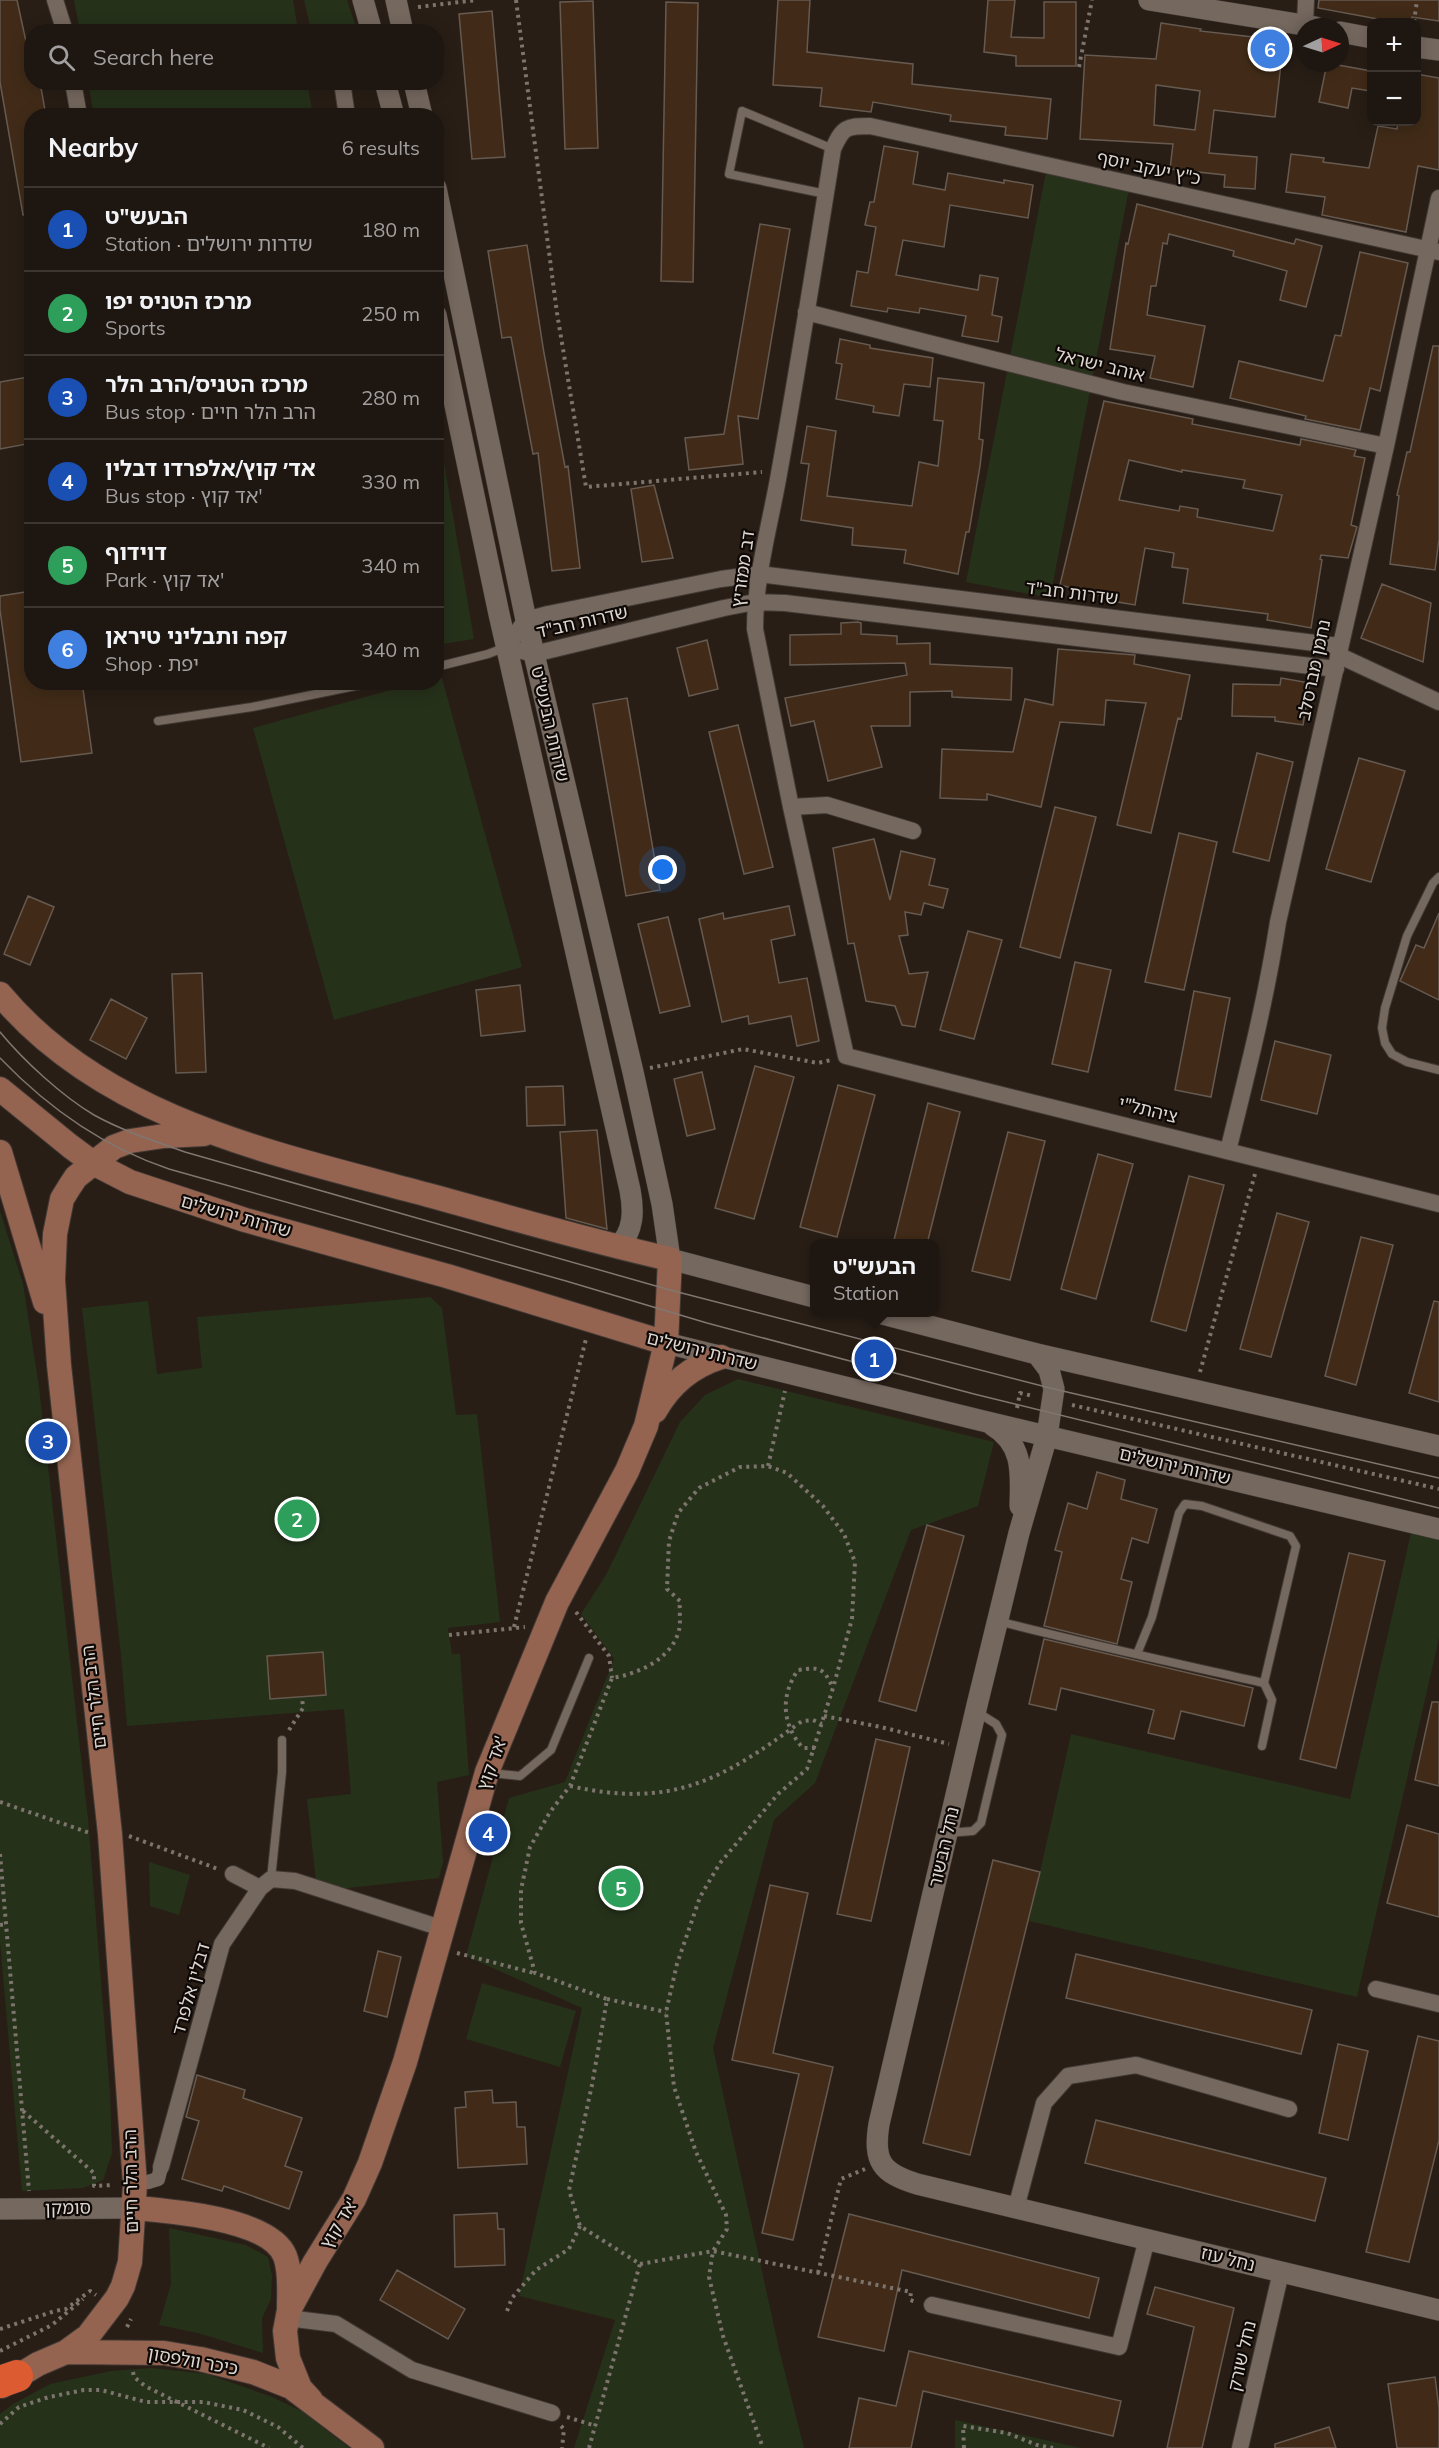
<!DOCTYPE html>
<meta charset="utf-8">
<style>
body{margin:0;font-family:Mulish,"Noto Sans Hebrew",sans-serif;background:#2b231e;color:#f1f3f6}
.controls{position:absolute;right:18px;top:18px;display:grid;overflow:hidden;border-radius:12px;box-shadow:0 3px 15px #0003}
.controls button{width:54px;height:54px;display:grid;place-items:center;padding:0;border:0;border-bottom:2px solid #3c3530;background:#1e1610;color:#f1f3f6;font:30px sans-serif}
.compass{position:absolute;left:1295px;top:18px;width:54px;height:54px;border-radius:50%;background:#1e1610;box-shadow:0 3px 15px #0003;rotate:86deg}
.you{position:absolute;left:663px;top:870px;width:21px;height:21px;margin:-15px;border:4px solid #fff;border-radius:50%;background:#1a73e8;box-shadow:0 0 0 9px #1a73e833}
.badge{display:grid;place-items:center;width:39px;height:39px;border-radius:50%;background:#7ebdf9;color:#fff;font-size:20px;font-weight:700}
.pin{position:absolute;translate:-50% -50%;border:3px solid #fff;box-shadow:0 2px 6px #0006}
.popup{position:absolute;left:810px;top:1239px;width:129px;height:78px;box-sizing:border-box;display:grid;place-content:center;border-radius:12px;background:#1e1610;filter:drop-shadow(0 2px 4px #0005);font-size:20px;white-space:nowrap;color:#a19f9f}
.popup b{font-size:22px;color:#f1f3f6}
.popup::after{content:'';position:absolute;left:50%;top:100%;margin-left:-12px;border:12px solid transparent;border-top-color:#1e1610}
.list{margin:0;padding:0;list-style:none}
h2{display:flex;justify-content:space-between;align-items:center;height:78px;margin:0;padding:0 24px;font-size:26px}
h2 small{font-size:20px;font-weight:400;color:#a19f9f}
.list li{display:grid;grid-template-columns:39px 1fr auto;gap:18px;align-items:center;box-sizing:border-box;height:84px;padding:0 24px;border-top:2px solid #3c3530}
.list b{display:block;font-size:22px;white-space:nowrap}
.list p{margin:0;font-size:20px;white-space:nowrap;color:#a19f9f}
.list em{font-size:20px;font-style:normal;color:#a19f9f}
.icon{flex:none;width:33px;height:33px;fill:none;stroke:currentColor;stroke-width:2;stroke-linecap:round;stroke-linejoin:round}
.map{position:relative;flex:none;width:1439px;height:2448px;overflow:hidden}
.search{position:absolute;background:#1e1610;box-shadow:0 3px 15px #0003;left:24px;top:24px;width:420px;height:66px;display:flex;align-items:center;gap:15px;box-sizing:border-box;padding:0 21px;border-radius:24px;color:#a19f9f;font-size:22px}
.panel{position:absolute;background:#1e1610;box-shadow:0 3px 15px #0003;left:24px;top:108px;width:420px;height:582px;border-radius:24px}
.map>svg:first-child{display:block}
.green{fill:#26311a}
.building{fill:#412b18;stroke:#665a50;stroke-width:1.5;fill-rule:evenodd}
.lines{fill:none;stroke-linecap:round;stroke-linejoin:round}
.service-casing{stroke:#423934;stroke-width:10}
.pedestrian-casing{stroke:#423934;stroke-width:15}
.minor-casing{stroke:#423934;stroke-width:18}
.tertiary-casing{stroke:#423934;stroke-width:22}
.secondary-casing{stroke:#423934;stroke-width:26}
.motorway-casing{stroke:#423934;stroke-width:33}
.path{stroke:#7c746d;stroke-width:4;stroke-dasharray:3 4.5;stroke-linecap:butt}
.service{stroke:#75685f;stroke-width:8}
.pedestrian{stroke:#75685f;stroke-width:14}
.minor{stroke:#75685f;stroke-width:16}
.tertiary{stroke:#75685f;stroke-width:21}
.secondary{stroke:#946451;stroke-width:24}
.motorway{stroke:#dd5b30;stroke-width:32}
.tram{stroke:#807770;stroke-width:1.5}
.labels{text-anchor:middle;stroke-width:4.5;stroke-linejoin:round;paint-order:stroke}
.street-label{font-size:18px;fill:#ddd6d0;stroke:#0e0906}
</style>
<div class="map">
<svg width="1439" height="2448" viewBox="0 0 1439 2448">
<rect width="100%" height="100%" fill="#281e16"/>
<path class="green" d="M74,0H293L298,31H80Z
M304,0H347L356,27L335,31H311Z
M88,83H307L313,115H94Z
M1046,172L1129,189L1050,598L966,582Z
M437,421L474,639L437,645H436Z
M441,675L522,967L334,1020L253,728L416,683L436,682L437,677Z
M0,1211L23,1284L39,1387L88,1819L110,2093L112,2153L103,2180L83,2188L22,2191L0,1942Z
M430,1297L442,1308L456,1415L477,1414L500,1622L448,1628L452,1654H460L469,1775L437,1782L443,1862L439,1878L339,1889L316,1882L307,1799L351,1794L344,1709L127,1726L121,1655L82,1308L148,1301L157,1374L202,1368L197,1317Z
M738,1379L994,1442L978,1506L911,1530L815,1783L774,1820L713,2048L779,2349L804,2448H574L615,2320L519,2296L582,2008L466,1956L509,1798L565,1782L614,1659L581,1614L606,1575L680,1422L705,1395Z
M1411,1533L1439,1540V1638L1357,1997L1029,1921L1071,1734L1350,1799Z
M149,1862L190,1875L179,1915L150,1906Z
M482,1983L576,2011L560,2067L466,2039Z
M169,2228L246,2245L268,2257L272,2276L271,2299L262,2318L263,2353L198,2333L159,2325L171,2284Z
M151,2368L207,2374L272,2397L303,2412L349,2448H0V2414L13,2404L50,2384L111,2371Z
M955,2420L1081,2448H955Z"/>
<path class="building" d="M0,0H17L32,69V82H40L46,116H32V214L23,215L0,82Z
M778,0H810L807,52L913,64L912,84L1051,99L1047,139L1005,135L1006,127L950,121L951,115L873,102L871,112L820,106L822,88L773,85Z
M988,0H1015L1011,37L1044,38V2H1076V66H1016V56L984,52Z
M1319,0H1439V21L1412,17L1411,22H1394L1318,8Z
M593,1L598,148L565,149L560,2Z
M666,2L698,3L693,282L661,281Z
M492,11L505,157L472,159L459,14Z
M1161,23L1201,29L1200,31L1253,37L1252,42L1283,46L1275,117L1214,110L1209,153L1257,157L1255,189L1224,187L1225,175L1170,169L1173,144L1080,139L1085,55L1156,59ZM1156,85L1200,91L1195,130L1154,125Z
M1327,63L1371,71V91L1352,88L1348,108L1319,102Z
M1416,74L1439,78V170L1418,166L1406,232L1322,215L1325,197L1286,192L1291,154L1324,158L1323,162L1369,168L1378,126L1397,129L1398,122H1416Z
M884,146L918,152L913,184L945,190L948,173L1004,183V180L1033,185L1028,218L950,205L944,247L903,240L896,275L978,290L980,275L998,278L992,315L1002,317L998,342L962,336L966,316L920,308L919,313L888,308L887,312L851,306L857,271L868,273L876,227L865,225L870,202H874Z
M1137,204L1294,244L1296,239L1322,246L1306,307L1280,300L1287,271L1233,256L1234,251L1169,234L1167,244L1163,243L1156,286H1151L1147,315L1205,326L1193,387L1150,378L1155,356L1110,349L1126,243L1128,244Z
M760,224L790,229L758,419L738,416L743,464L689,470L685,438L724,434Z
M527,245L544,353L565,467L568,466L580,568L552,571L538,453L533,454L511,337L502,338L488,251Z
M1360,252L1408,263L1380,391L1370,388L1360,430L1305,419L1306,416L1230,398L1239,361L1323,381L1335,335L1341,336Z
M840,339L870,345V348L933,358L930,387L904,384L899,416L873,412L874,406L836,399L842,364L836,363Z
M1433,346H1439V539L1435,570L1390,564L1399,496L1397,495L1407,452H1410Z
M28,377L32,400V443L0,449V382Z
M938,378L984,383L979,439L983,440L980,466L969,532H966L958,574L904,563L906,550L852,545L853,528L801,520L809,464L801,463L807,426L836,431L827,496L912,506L919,462L938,466L943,421L934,420Z
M1104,401L1193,419L1192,424L1300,445L1301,439L1356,450L1354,456L1365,458L1351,525L1357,527L1348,558L1321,555L1320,559L1322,560L1311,628L1267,620L1268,614L1183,603L1188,569L1172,567L1174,553L1145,548L1135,605L1112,601V598L1060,585ZM1129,460L1182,472V470L1245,480L1243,488L1282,495L1273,531L1197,517L1198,509L1180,506L1179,511L1119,500Z
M654,485L673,558L642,562L631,489Z
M1382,584L1431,603L1423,662L1361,638Z
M32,591V682H82L92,753L21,762L0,610V596Z
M858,622L861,623V634L897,636V644L930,643V664L1012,668L1011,700L952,697V691L910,692V726H871L882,767L828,781L814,721L791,726L785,698L907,675L905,663L790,665V635L841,634V623Z
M707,640L718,689L689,696L677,648Z
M1058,649L1135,655L1134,664L1190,675L1181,719L1178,718L1151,833L1117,825L1146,703L1106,700L1104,725L1060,722L1041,807L987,794V800L940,798L942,749L1013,752L1025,699L1053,705Z
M1281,678L1310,683L1303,725L1275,721V717L1232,716L1233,684L1280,685Z
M627,698L660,890L626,896L593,704Z
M738,725L773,867L744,874L709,732Z
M1257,753L1293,762L1269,861L1233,852Z
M1359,758L1405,771L1371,882L1326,869Z
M1055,807L1096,817L1060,958L1020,947Z
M1179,833L1217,842L1184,990L1145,982Z
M874,839L890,900L901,851L935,859L929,885L948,889L943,908L924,903L921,915L905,912L908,935L899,936L909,974L928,972L915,1027L902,1025L895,1006L866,1001L854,943L848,944L833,848Z
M28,896L54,907L30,965L4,954Z
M789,906L795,935L771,940L779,983L807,978L819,1041L797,1046L791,1016L749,1024L748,1016L722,1022L699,919L723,913L724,919Z
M1439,913V1000L1400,981L1416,945L1424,948Z
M668,917L690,1006L660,1013L638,924Z
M968,931L1002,940L974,1039L940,1030Z
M1075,962L1111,970L1088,1072L1052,1064Z
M202,973L206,1072L176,1073L172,974Z
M520,985L525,1031L481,1036L476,990Z
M1194,991L1230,998L1211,1097L1175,1090Z
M111,999L147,1018L126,1059L90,1040Z
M1275,1041L1331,1055L1317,1114L1261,1100Z
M755,1066L794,1077L754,1219L715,1208Z
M702,1072L715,1129L687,1136L674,1079Z
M838,1085L875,1095L837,1237L800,1227Z
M563,1086L565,1125L527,1126L526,1087Z
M928,1103L960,1112L927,1244H893Z
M597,1130L607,1229L566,1218L560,1132Z
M1008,1132L1045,1141L1010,1280L972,1271Z
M1098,1154L1133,1164L1096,1299L1061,1289Z
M1189,1176L1224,1185L1186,1331L1151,1321Z
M1277,1213L1309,1222L1271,1357L1240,1349Z
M1361,1237L1393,1245L1356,1385L1325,1376Z
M1434,1301L1439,1302V1402L1409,1393Z
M1097,1472L1125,1480L1121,1499L1157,1509L1148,1543L1132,1538L1121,1579L1132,1582L1117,1644L1044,1626L1062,1552L1055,1550L1068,1503L1087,1509Z
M927,1525L964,1536L916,1711L879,1701Z
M1349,1553L1385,1561L1336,1768L1300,1759Z
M1044,1639L1253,1688L1244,1726L1181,1711L1174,1739L1148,1733L1154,1710L1061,1688L1056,1710L1029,1704Z
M323,1652L326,1695L270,1699L267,1656Z
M1432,1702H1439V1786L1415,1780Z
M876,1739L910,1747L871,1921L837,1914Z
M1407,1825L1439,1834V1917L1387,1903Z
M993,1860L1040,1872L970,2155L923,2143Z
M770,1885L808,1893L773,2053L833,2067L793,2240L762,2233L799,2074L732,2060Z
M378,1951L401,1957L387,2017L364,2011Z
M1076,1954L1312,2010L1301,2054L1066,1998Z
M1418,2036L1439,2041V2140L1409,2262L1366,2252Z
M1338,2044L1368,2051L1348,2140L1319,2133Z
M197,2075L245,2090L243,2098L302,2118L285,2166L302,2172L289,2209L224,2186L222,2191L182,2179L199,2121L186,2117Z
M492,2090L493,2103L516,2102L517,2127H525L527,2164L458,2168L455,2108L466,2107L465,2092Z
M1096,2120L1326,2178L1315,2221L1085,2163Z
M497,2213L498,2229H504L505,2265L455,2267L454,2215Z
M849,2214L1099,2278L1089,2318L902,2270L884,2351L818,2337Z
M397,2270L465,2309L448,2339L380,2300Z
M1155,2287L1234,2308L1202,2448H1167L1194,2327L1147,2314Z
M909,2351L1121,2401L1113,2436L923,2391L911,2448H849L859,2398L896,2406Z
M1435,2377L1439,2408V2448H1397L1388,2384Z
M1329,2427L1336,2448H1275V2444Z"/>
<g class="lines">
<g class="service-casing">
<path id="service" d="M826,194L729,174L742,111L833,149
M436,667L488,654L506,647
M158,721L252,707L375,682
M1439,877L1433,883L1407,936L1385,1008L1382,1028L1385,1043L1392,1054L1407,1062L1439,1070
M998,1621C1086,1644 1175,1663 1264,1683L1296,1546L1290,1536L1202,1506L1185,1504L1179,1513L1152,1617L1137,1654
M1262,1746L1272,1700L1264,1683
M491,1773L520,1776L551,1750L589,1658
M947,1833L973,1831L981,1823L1002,1735L996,1724L977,1712
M271,1879L282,1772V1740"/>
</g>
<g class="pedestrian-casing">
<path id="pedestrian" d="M148,2182L158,2179L161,2167"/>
</g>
<g class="minor-casing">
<path id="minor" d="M55,0L65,32
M1305,25L1306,0
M73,82L79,116
M342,82L347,116
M1439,252L870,126C846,126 843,127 833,149C816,255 799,362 780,468C771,522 755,574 755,629L791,807L846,1056L1439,1204
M806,312L1123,392L1386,446
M1338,655L1439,702
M1336,669L785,603L755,602L724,608L534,654L506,647L526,620L548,614L721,579L759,574L1339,646
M791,807L827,805L913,831
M1228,1151C1247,1074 1266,1000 1278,922L1386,446L1439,198
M233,1874L260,1888
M1376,1989L1439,2004
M161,2167L222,1944L260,1888L271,1879L295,1881L441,1928
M1016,2208L1044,2103L1068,2076L1136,2065L1289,2109
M932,2305L1119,2347L1147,2239
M287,2318L336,2324L412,2370L552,2413
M1240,2448L1281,2272"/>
</g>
<g class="tertiary-casing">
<path id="tertiary" d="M363,0L372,32
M396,0L403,32
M1149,0L1316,27
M1340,32L1372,38
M1416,47L1439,50
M385,82L394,116
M414,82L422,116
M436,188L526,620L633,1072L662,1204L670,1259L814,1297
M436,315L499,614L630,1190C634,1211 634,1231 618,1247
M875,1312L1037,1354L1439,1446
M666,1343L979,1420L1439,1529
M1037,1354L1049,1370L1054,1389L1047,1436L1019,1533L978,1701L879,2124C873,2161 881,2173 917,2184L1439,2310
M992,1425C1024,1444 1021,1473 1020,1506
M0,2209L135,2208"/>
</g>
<g class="secondary-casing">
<path id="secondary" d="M0,994C105,1120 277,1154 428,1195C509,1217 589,1241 670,1259L666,1343L646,1426L627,1471L557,1602L487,1772L405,2062L370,2163L354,2199L315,2262L289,2310L285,2331L288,2358L300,2388L311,2400
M0,1089L70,1146L93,1163L130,1182L245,1220L447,1276L666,1343
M0,1152L45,1302
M655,1411C670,1384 692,1366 721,1357
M135,2208C172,2211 270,2219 285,2256C291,2272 289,2292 289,2308
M66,2352L88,2336L117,2298L123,2286L130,2262L135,2184L110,1834L59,1365L53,1280L55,1234L62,1199L70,1186L76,1177L114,1147L130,1141L164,1136L204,1134
M2,2386L38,2364L66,2352L164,2353L200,2359L253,2372L291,2387L372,2448"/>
</g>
<g class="motorway-casing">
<path id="motorway" d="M0,2382L17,2376"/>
</g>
<path class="path" d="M516,0L557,313L586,487L762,472
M418,7L477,0
M1414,22L1417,0
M1079,67L1092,0
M650,1068L743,1049L818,1063L831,1060
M1200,1372L1255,1174
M1072,1405L1439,1489
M1017,1408L1020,1393L1033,1396
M768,1466L785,1391
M576,1612L609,1656L612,1678
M514,1627L586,1339
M449,1635L525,1627
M824,1716L881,1727L949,1744
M289,1730L303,1708L302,1697
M815,1748H803C782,1725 780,1696 798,1670C820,1667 823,1667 833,1688
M570,1786C672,1809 722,1780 802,1721L813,1720L822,1724
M0,1802L90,1833
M129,1836L218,1869
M0,1854L29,2191
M0,1925L7,1924
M457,1953L534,1973
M607,1999L666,2012
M23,2111L94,2173V2186L114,2185
M640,2264L713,2251L911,2292L910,2300L916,2302
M818,2273L841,2179L865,2169
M507,2311L512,2298L536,2270L569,2249L580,2226
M127,2327L131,2319
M0,2329L55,2311L66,2309L90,2291L96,2295
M0,2351L52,2325L83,2299
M133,2372L134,2377L145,2386L269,2448
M567,2417L596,2426
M0,2424L19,2407L49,2397L84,2390H101L146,2402H203L243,2410L278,2427L303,2448
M561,2426L564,2429L562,2448
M589,2448L640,2264L580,2226L569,2190L592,2085L607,1999L535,1973L521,1923V1890L530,1847L550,1812L570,1786L612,1678C638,1674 672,1659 679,1630C681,1622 679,1610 680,1601L667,1589L669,1541L678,1513L699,1488L740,1467L768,1466L787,1473L823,1506L844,1534L855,1562L852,1619L833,1688L807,1769L778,1794L720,1863L700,1897L677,1964L666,2012L674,2087L696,2152L726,2215L727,2229L713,2251L709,2277L723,2336L763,2448
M964,2448L963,2426L1007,2433L1037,2445L1053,2448"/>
<use href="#service" class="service"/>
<use href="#pedestrian" class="pedestrian"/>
<use href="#minor" class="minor"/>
<use href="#tertiary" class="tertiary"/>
<use href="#secondary" class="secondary"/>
<use href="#motorway" class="motorway"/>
<path class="tram" d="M0,1032C24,1061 62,1096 94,1115C123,1131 154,1141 185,1152L670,1290L1054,1389L1439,1478
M0,1058C48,1108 103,1147 169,1169L566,1281L707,1323L974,1394L1439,1508"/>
</g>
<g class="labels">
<g class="street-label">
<text transform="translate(1149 168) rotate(12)" y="6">כ"ץ יעקב יוסף</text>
<text transform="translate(1100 365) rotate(14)" y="6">אוהב ישראל</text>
<text transform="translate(743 569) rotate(-82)" y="6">דב ממזריץ</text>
<text transform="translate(1072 593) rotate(7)" y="6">שדרות חב"ד</text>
<text transform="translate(582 622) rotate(-13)" y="6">שדרות חב"ד</text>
<text transform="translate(1314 670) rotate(-78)" y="6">נחמן מברסלב</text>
<text transform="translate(550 724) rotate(77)" y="6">שדרות הבעש"ט</text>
<text transform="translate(1148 1110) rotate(14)" y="6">ציהתל"י</text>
<text transform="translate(236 1216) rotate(16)" y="6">שדרות ירושלים</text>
<text transform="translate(702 1351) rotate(14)" y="6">שדרות ירושלים</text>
<text transform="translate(1175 1466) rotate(13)" y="6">שדרות ירושלים</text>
<text transform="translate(94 1697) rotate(-97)" y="6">הרב הלר חיים</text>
<text transform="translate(492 1763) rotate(-70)" y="6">אד קוץ'</text>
<text transform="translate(944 1847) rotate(-77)" y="6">נחל הבשור</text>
<text transform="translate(191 1989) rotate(-74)" y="6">דבלין אלפרד</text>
<text transform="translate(131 2181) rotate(-91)" y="6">הרב הלר חיים</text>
<text transform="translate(68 2208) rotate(-1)" y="6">סומקן</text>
<text transform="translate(339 2223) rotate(-59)" y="6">אד קוץ'</text>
<text transform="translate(1228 2259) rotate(14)" y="6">נחל עוז</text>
<text transform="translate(1242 2356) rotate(-77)" y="6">נחל שורק</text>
<text transform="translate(193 2361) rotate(10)" y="6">כיכר וולפסון</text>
</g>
</g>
</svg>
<div class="controls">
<button>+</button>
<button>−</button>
</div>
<svg class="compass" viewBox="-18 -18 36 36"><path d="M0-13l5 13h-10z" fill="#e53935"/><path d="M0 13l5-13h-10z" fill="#a19f9f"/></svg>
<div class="you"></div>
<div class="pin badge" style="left:874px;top:1359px;background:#1a4fb4">1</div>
<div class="popup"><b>הבעש&quot;ט</b>Station</div>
<div class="pin badge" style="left:297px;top:1519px;background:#2e9e5b">2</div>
<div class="pin badge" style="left:48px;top:1441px;background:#1a4fb4">3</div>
<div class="pin badge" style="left:488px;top:1833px;background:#1a4fb4">4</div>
<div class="pin badge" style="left:621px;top:1888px;background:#2e9e5b">5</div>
<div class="pin badge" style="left:1270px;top:49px;background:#3f7fe0">6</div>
<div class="search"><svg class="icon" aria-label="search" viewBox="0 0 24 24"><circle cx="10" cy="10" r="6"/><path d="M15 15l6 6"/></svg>Search here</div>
<section class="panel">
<h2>Nearby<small>6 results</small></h2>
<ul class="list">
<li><span class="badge" style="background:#1a4fb4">1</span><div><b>הבעש&quot;ט</b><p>Station · שדרות ירושלים</p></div><em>180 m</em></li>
<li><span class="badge" style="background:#2e9e5b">2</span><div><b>מרכז הטניס יפו</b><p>Sports</p></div><em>250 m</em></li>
<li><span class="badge" style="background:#1a4fb4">3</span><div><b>מרכז הטניס/הרב הלר</b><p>Bus stop · הרב הלר חיים</p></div><em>280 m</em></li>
<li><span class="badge" style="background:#1a4fb4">4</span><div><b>אד׳ קוץ/אלפרדו דבלין</b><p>Bus stop · אד קוץ'</p></div><em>330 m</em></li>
<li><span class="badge" style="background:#2e9e5b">5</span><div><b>דוידוף</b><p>Park · אד קוץ'</p></div><em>340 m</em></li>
<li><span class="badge" style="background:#3f7fe0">6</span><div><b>קפה ותבליני טיראן</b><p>Shop · יפת</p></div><em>340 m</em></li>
</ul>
</section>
</div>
